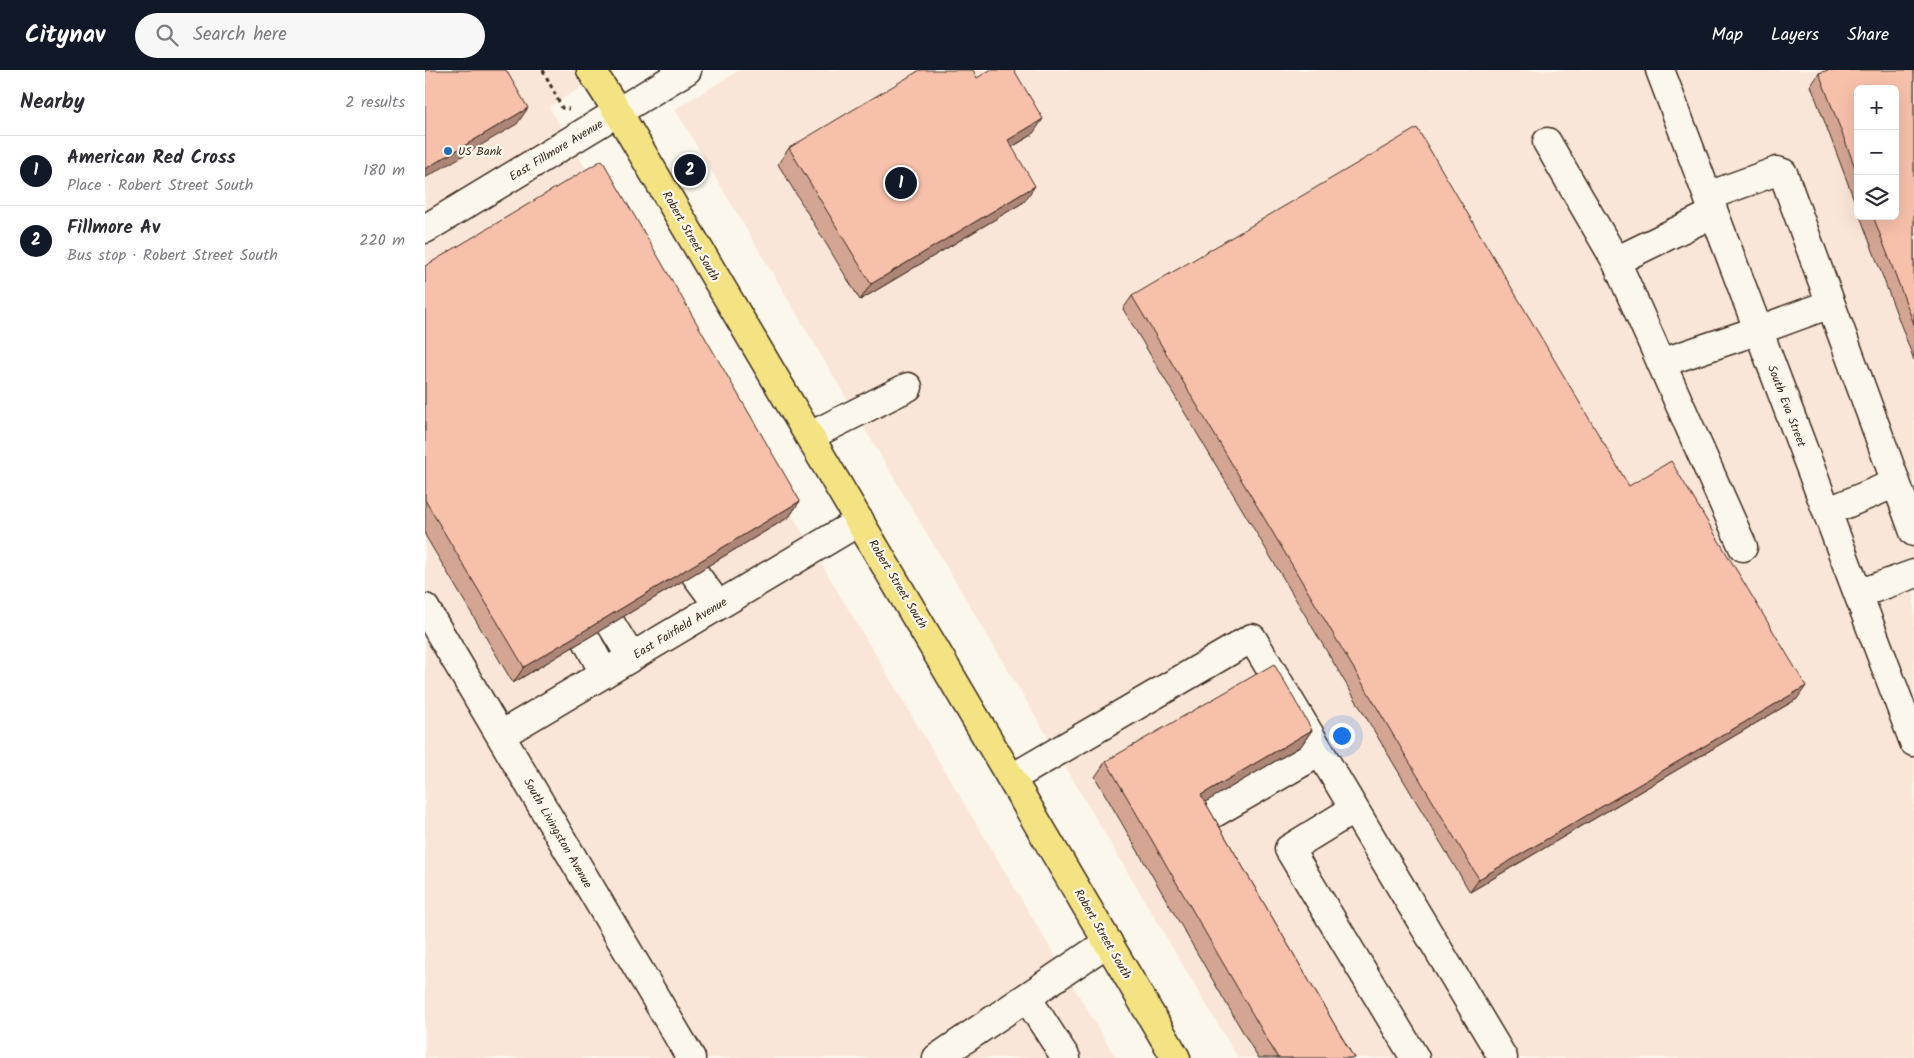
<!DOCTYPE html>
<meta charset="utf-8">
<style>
body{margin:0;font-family:Kalam,sans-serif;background:#f7f7f7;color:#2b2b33}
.controls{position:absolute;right:15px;top:15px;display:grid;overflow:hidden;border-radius:8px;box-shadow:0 5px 20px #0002}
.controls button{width:45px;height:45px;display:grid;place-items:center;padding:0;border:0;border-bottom:1px solid #e1e1e2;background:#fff;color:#2b2b33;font:25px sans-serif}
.you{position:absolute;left:916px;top:665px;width:18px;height:18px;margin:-12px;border:4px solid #fff;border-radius:50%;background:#1a73e8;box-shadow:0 0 0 8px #1a73e833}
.badge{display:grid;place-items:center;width:32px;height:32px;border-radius:50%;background:#111827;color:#fff;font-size:16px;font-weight:700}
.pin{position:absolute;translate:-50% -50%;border:2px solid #fff;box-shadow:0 1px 5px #0006}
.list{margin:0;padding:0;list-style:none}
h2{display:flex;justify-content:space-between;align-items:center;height:65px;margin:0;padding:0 20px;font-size:21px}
h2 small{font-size:16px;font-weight:400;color:#7c7c81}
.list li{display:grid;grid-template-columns:32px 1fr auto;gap:15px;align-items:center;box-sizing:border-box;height:70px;padding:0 20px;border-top:1px solid #e1e1e2}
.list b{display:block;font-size:19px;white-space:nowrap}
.list p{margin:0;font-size:16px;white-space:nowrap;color:#7c7c81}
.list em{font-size:16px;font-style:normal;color:#7c7c81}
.icon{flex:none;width:28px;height:28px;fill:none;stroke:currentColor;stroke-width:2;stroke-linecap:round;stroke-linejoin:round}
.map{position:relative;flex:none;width:1489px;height:988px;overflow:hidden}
header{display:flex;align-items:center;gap:30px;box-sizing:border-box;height:70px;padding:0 25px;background:#111827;color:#fff}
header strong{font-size:24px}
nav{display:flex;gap:28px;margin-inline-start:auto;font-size:18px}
.search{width:350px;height:45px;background:#f7f7f7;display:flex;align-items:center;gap:12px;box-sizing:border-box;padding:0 18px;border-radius:28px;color:#7c7c81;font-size:19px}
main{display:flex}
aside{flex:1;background:#fff}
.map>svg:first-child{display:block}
.built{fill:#fae6d8;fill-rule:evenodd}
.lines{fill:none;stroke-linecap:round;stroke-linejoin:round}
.minor-casing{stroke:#3b2a1e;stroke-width:31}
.major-casing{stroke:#3b2a1e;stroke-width:31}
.path{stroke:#3b2a1e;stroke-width:3;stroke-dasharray:4 4;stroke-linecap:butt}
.minor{stroke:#fbf7ec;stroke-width:28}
.major{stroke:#f4e382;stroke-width:28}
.wall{fill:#d4a593;stroke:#3b2a1e}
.shaded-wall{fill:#ad8678;stroke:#3b2a1e}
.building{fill:#f7c0ab;stroke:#3b2a1e}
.poi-dot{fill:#1f6fb2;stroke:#fbf7ec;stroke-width:2}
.labels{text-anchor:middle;stroke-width:4.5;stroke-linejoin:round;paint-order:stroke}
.street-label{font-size:12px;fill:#3b2a1e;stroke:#fbf7ec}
.poi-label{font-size:12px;fill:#3b2a1e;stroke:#fbf7ec;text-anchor:start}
</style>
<header>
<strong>Citynav</strong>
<div class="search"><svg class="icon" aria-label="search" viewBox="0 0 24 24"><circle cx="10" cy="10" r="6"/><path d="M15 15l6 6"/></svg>Search here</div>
<nav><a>Map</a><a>Layers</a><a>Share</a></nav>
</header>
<main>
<aside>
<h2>Nearby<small>2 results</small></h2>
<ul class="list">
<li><span class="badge">1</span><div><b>American Red Cross</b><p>Place · Robert Street South</p></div><em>180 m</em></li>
<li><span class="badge">2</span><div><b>Fillmore Av</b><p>Bus stop · Robert Street South</p></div><em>220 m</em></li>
</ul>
</aside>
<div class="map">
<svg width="1489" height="988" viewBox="0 0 1489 988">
<rect width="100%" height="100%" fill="#fbf7ec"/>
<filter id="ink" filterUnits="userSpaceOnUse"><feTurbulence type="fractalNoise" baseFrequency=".02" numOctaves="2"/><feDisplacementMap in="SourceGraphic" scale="10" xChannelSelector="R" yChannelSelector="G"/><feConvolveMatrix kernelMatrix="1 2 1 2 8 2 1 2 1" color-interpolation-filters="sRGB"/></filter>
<g filter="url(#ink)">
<path class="built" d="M0,0H185L124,37L691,988H0Z
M315,0H1489V988H813L250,39ZM1433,19H1470V146H1433Z"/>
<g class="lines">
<g class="minor-casing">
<path id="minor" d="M1235,0L1489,672
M1122,72L1191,191L1289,143
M1283,126L1352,101L1358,103L1489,462
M0,159L262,0
M1191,191L1318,477
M1236,293L1334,260L1405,234
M385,366L483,317
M1402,442L1471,413
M270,504L293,535
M1433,524L1489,504
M0,538L266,988
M186,554L206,587
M161,569L179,603
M76,665L435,451
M587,708L827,568L1078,988
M929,739L864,779L990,988
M786,745L895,682
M602,928L641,988
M512,988L683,872"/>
</g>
<g class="major-casing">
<path id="major" d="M166,0L193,42L751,988"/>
</g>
<path class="path" d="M118,0L137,38L144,39"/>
<use href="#minor" class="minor"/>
<use href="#major" class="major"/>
</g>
<path class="wall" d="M1489,0V290L1435,146H1470L1433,19V140L1386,16L1394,3Z
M552,8L607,65L587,77L599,132L435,230L353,94L364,78Z
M0,196L375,431L364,447L88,613L0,465Z
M707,226L1204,416L1372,629L1045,822L698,239Z
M887,660L876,676L780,732L929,988H833L670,707L681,691Z"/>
<path class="shaded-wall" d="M103,38L92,54L0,108V99Z
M618,49L607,65L571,86L583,70Z
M610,116L599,132L435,230L446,214Z
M375,431L364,447L88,613L99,597Z
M1381,616L1372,629L1045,822L1054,809Z
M887,660L876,676L765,741L776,725Z"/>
<path class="building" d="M0,0H81L103,38L0,99Z
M495,0H548L552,8L565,0H589L618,49L583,70L610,116L446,214L364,78Z
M1403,0H1489V254L1448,146H1470V19H1433V105L1394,3Z
M992,58L1204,416L1246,391L1381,616L1054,809L707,226Z
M177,90L375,431L99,597L0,430V196Z
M849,594L887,660L776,725L929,988H853L681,691Z"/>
</g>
<circle class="poi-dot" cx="23" cy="81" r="5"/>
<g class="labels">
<g class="street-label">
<text transform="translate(131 80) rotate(-31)" y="4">East Fillmore Avenue</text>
<text transform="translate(266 166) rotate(60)" y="4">Robert Street South</text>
<text transform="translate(1362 336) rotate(69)" y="4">South Eva Street</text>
<text transform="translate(473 514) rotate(59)" y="4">Robert Street South</text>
<text transform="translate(255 558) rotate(-31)" y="4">East Fairfield Avenue</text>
<text transform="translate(133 763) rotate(60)" y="4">South Livingston Avenue</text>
<text transform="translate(678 864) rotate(60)" y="4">Robert Street South</text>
</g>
<g class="poi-label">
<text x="33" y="85">US Bank</text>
</g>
</g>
</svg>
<div class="controls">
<button>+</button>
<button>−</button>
<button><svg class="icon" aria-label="layers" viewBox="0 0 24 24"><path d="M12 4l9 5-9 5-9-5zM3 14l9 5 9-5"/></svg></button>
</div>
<div class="you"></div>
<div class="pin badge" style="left:476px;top:113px">1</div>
<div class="pin badge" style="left:265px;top:100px">2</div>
</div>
</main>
